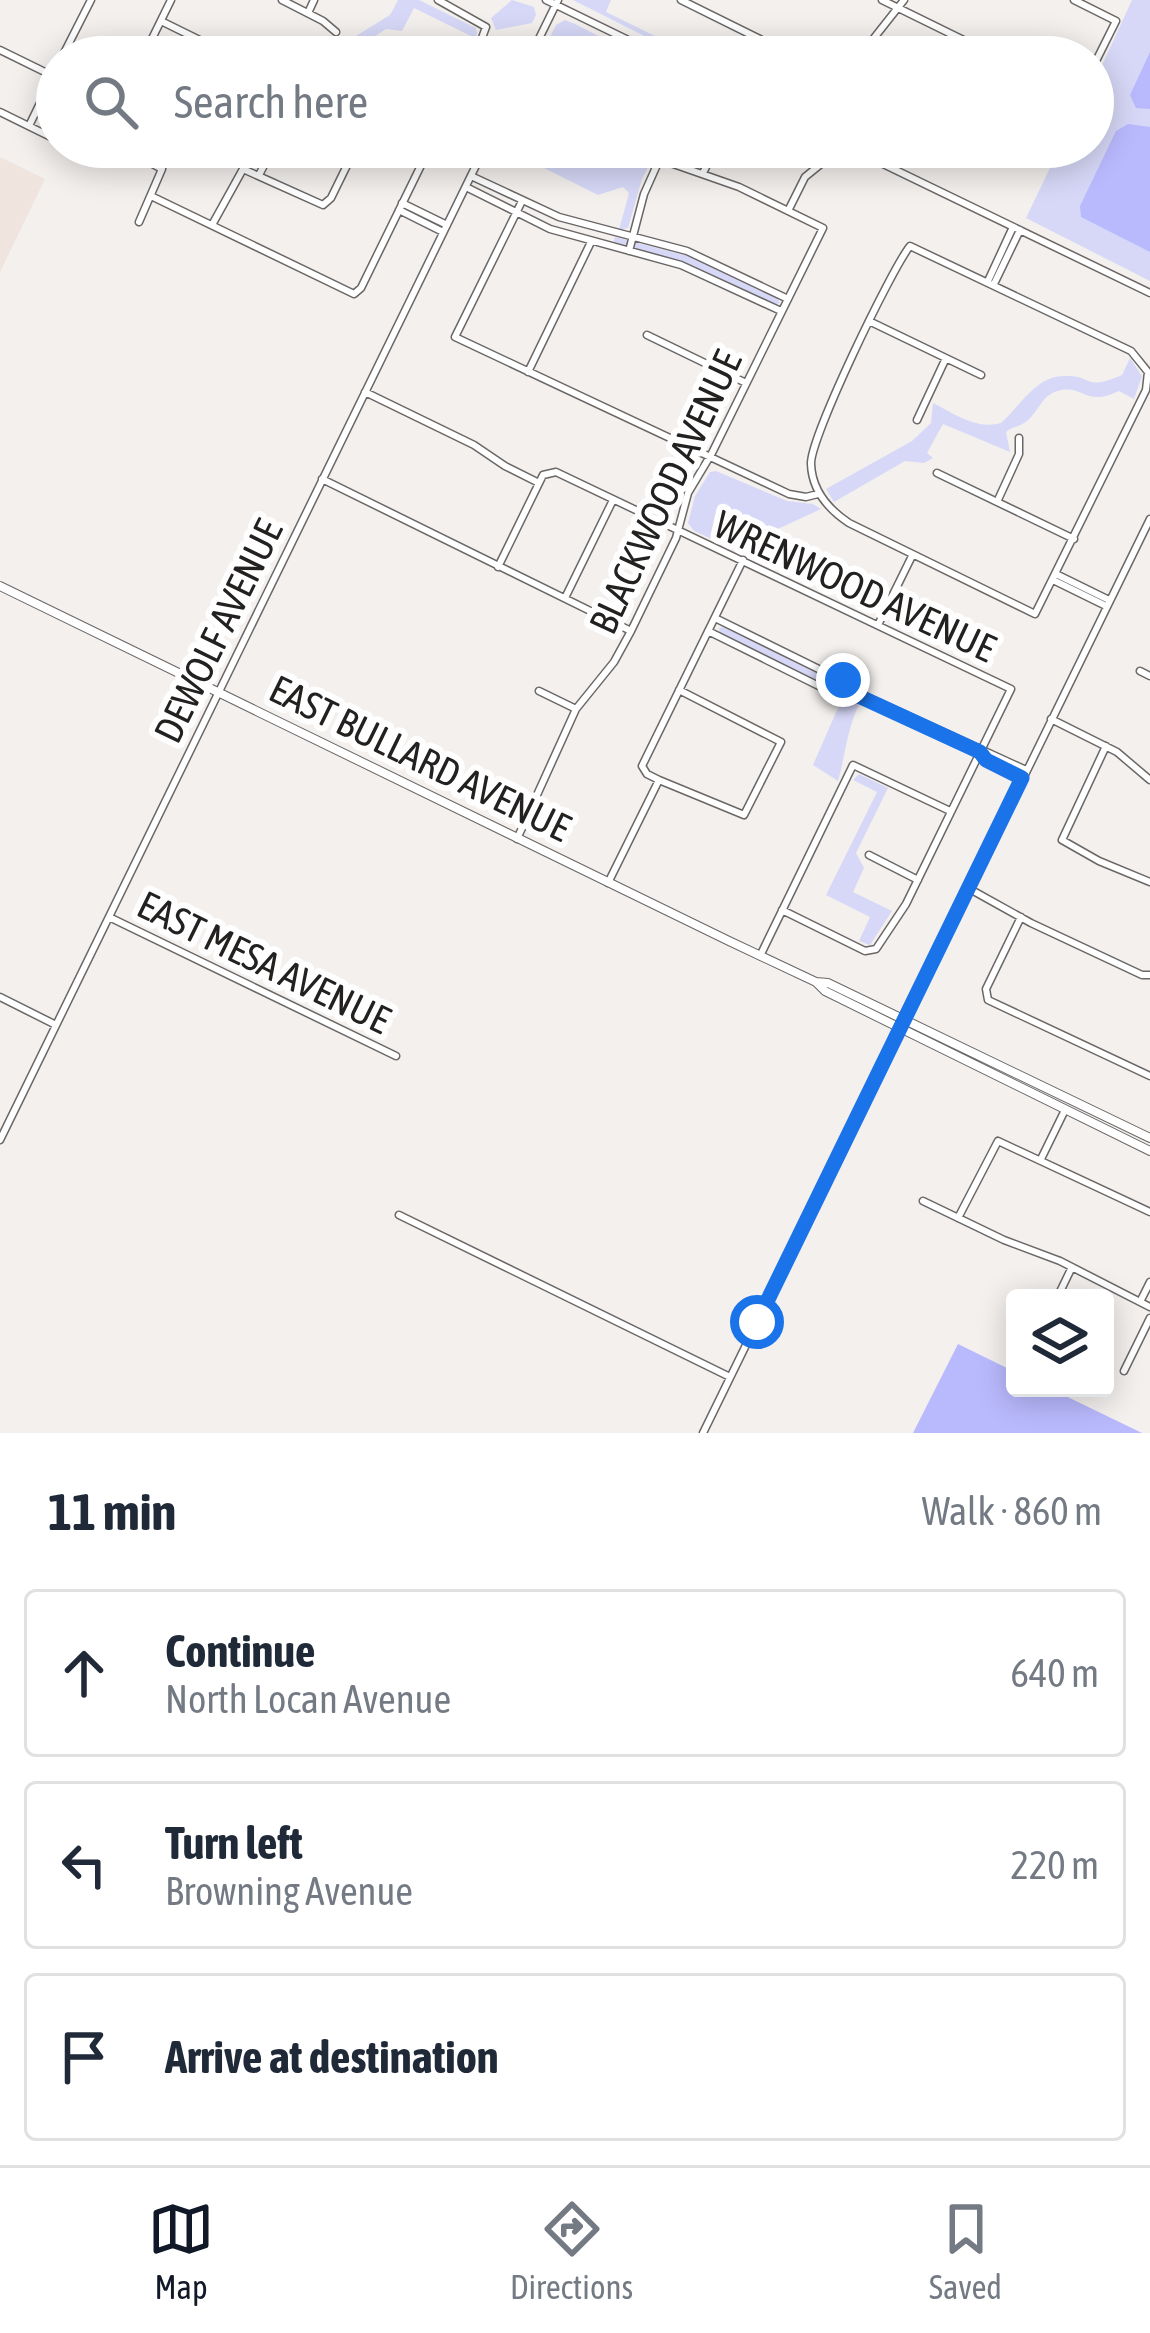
<!DOCTYPE html>
<meta charset="utf-8">
<style>
body{margin:0;font-family:"Asap Condensed",sans-serif;background:#f2f2f3;color:#1f2937}
.controls{position:absolute;right:36px;bottom:36px;display:grid;overflow:hidden;border-radius:12px;box-shadow:0 6px 30px #0003}
.controls button{width:108px;height:108px;display:grid;place-items:center;padding:0;border:0;border-bottom:3px solid #e0e1e3;background:#fff;color:#1f2937;font:60px sans-serif}
.stop{position:absolute;width:36px;height:36px;margin:-27px;border:9px solid #1a73e8;border-radius:50%;background:#fff}
.stop.end{background:#1a73e8;border-color:#fff;box-shadow:0 3px 12px #0008}
.list{margin:0;padding:0;list-style:none}
h2{display:flex;justify-content:space-between;align-items:center;height:156px;margin:0;padding:0 48px;font-size:51px}
h2 small{font-size:39px;font-weight:400;color:#747a83}
.list li{display:grid;grid-template-columns:78px 1fr auto;gap:36px;align-items:center;box-sizing:border-box;height:168px;margin:0 24px 24px;padding:0 24px;border:3px solid #e0e1e3;border-radius:12px}
.list b{display:block;font-size:45px;white-space:nowrap}
.list p{margin:0;font-size:39px;white-space:nowrap;color:#747a83}
.list em{font-size:39px;font-style:normal;color:#747a83}
.icon{flex:none;width:66px;height:66px;fill:none;stroke:currentColor;stroke-width:2;stroke-linecap:round;stroke-linejoin:round}
.map{position:relative;flex:none;width:1150px;height:1433px;overflow:hidden}
.search{position:absolute;background:#fff;box-shadow:0 6px 30px #0003;left:36px;right:36px;top:36px;height:132px;display:flex;align-items:center;gap:30px;box-sizing:border-box;padding:0 42px;border-radius:66px;color:#747a83;font-size:45px}
.sheet{height:732px;background:#fff}
nav{display:flex;justify-content:space-around;align-items:center;box-sizing:border-box;height:168px;border-top:3px solid #e0e1e3;background:#fff;font-size:33px;color:#747a83}
nav a{display:grid;justify-items:center;gap:6px}
nav .on{color:#111827}
.map>svg:first-child{display:block}
.built{fill:#efe4de}
.green{fill:#d7d8f7}
.water{fill:#b9b9fe}
.lines{fill:none;stroke-linecap:round;stroke-linejoin:round}
.minor-casing{stroke:#6a6766;stroke-width:9}
.major-casing{stroke:#6a6766;stroke-width:10}
.minor{stroke:#fff;stroke-width:6}
.major{stroke:#fff;stroke-width:8}
.route{stroke:#1a73e8;stroke-width:15}
.labels{text-anchor:middle;stroke-width:12;stroke-linejoin:round;paint-order:stroke}
.street-label{font-size:39px;fill:#222120;stroke:#fffefe}
</style>
<div class="map">
<svg width="1150" height="1433" viewBox="0 0 1150 1433">
<rect width="100%" height="100%" fill="#f3f0ee"/>
<path class="built" d="M0,157L45,179L0,272Z"/>
<path class="green" d="M398,0H419L476,28L477,34L475,38L414,8L402,31L386,29L343,57H322L390,15Z
M512,0L534,7L536,15L532,23L496,30L491,18Z
M573,0H611L606,12L698,57H686Z
M1132,0H1150V281L1026,218L1060,147H1093V85Z
M565,20L575,24L639,57H540L556,25Z
M138,147H158L176,156L190,147H212L204,164L171,166L166,159Z
M502,147H658L642,179L628,228L619,230L629,193L623,187L598,195Z
M615,237L699,259L776,296L780,303L774,305L683,262L613,244Z
M1130,358L1142,376L1134,399L1119,391C1086,407 1085,386 1061,390C1040,394 1039,414 1024,423C1018,427 1011,427 1006,432L1010,452L943,424L927,453L933,458L924,463L905,461L834,502L826,489L912,441L931,423L933,403C955,414 976,430 1001,423C1020,406 1036,376 1064,376C1095,375 1082,392 1122,375Z
M716,471L787,501L813,504L821,509L767,534L755,558L694,531L688,523L695,496L710,472Z
M724,627L834,680L845,690L830,688L720,635L719,628Z
M847,699L859,704C846,734 846,752 838,781L813,765L841,701Z
M859,774L888,788L856,853L864,868L853,892L892,911L870,945L859,941L870,917L826,895L877,792L853,780Z"/>
<path class="water" d="M1150,52V109L1136,108L1130,95Z
M1128,124L1150,127V252L1081,217L1080,206L1116,131Z
M958,1344L1015,1372V1388H1049L1142,1433H913Z"/>
<g class="lines">
<g class="minor-casing">
<path id="minor" d="M282,0L323,21L336,32
M438,0L486,27L475,57
M546,0L663,57
M681,0L796,57
M882,0L998,57
M1074,0L1116,21L1093,67
M308,13L314,0
M161,21L234,57
M394,42L426,57
M0,50L53,76
M62,57L91,0
M143,57L171,0
M530,57L558,0
M859,57L904,0
M0,112L57,140
M29,126L57,68
M71,147L94,158L99,147
M121,147L162,169L139,222
M848,147L1150,293
M1006,153L1009,147
M703,173L716,147
M259,175L271,152
M471,176L559,217L687,251L788,299
M466,187L550,229L681,265L781,311
M151,196L354,294L361,288L430,147
M522,201L455,337L789,494L806,497L818,494
M402,203L447,225
M399,210L443,232
M788,211L805,177L821,164
M212,225L243,169L323,205L331,198L356,147
M910,246L1131,351L1148,372L1146,390L1035,614L849,523C828,509 812,491 811,464C810,438 891,270 910,246Z
M629,251L644,194L665,147
M988,281L1013,227
M994,284L1020,230
M871,322L981,375
M647,335L746,383
M528,372L591,242
M365,392L474,445L505,466L539,483
M917,420L946,358
M937,473L1074,539
M322,479L631,631
M997,502L1019,454V438
M498,567L543,475L556,472L1011,689L906,904L876,949L865,951L782,910
M1056,574L1109,600
M1053,580L1106,606
M565,598L613,500
M715,618L843,681L852,693
M878,625L912,556
M708,631L831,692L852,693L880,703L1026,770
M1140,671L1150,676
M679,690L781,742L744,815L659,780L647,774L642,766L743,560
M539,691L576,709
M1051,719L1117,752L1150,780
M1106,746L1062,840L1099,861L1150,882
M980,752L986,760L1022,778
M517,839L576,709L614,662L631,631L676,538L688,493L712,453L823,228L739,187L659,159
M869,855L918,880
M608,883L659,780
M968,888L1031,923L1142,975H1150
M109,917L396,1056
M1021,917L986,989L988,1000L1150,1076
M760,956L853,765L950,811
M0,997L56,1025
M0,1140L485,147
M1041,1159L1065,1110
M923,1201L1004,1240L1060,1261L1150,1307
M399,1215L730,1377
M958,1218L998,1141L1150,1212
M1057,1298L1072,1267
M1141,1300L1150,1282
M1124,1371L1150,1318
M703,1433L1150,519"/>
</g>
<g class="major-casing">
<path id="major" d="M0,586L729,941L816,982L828,983L1150,1138
M817,983L825,991L1150,1151"/>
</g>
<use href="#minor" class="minor"/>
<use href="#major" class="major"/>
</g>
<g class="lines">
<path class="route" d="M757,1322L1022,778L986,760L980,752L852,693L843,680"/>
</g>
<g class="labels">
<g class="street-label">
<text transform="translate(665 492) rotate(-65)" y="14">BLACKWOOD AVENUE</text>
<text transform="translate(855 586) rotate(25)" y="14">WRENWOOD AVENUE</text>
<text transform="translate(218 631) rotate(-64)" y="14">DEWOLF AVENUE</text>
<text transform="translate(420 758) rotate(26)" y="14">EAST BULLARD AVENUE</text>
<text transform="translate(264 962) rotate(26)" y="14">EAST MESA AVENUE</text>
</g>
</g>
</svg>
<div class="controls">
<button><svg class="icon" aria-label="layers" viewBox="0 0 24 24"><path d="M12 4l9 5-9 5-9-5zM3 14l9 5 9-5"/></svg></button>
</div>
<div class="stop" style="left:757px;top:1322px"></div>
<div class="stop end" style="left:843px;top:680px"></div>
<div class="search"><svg class="icon" aria-label="search" viewBox="0 0 24 24"><circle cx="10" cy="10" r="6"/><path d="M15 15l6 6"/></svg>Search here</div>
</div>
<section class="sheet">
<h2>11 min<small>Walk · 860 m</small></h2>
<ul class="list">
<li><svg class="icon" aria-label="ahead" viewBox="0 0 24 24"><path d="M12 20V5M6 11l6-6 6 6"/></svg><div><b>Continue</b><p>North Locan Avenue</p></div><em>640 m</em></li>
<li><svg class="icon" aria-label="left" viewBox="0 0 24 24"><path d="M17 20v-9H6M10 6l-5 5 5 5"/></svg><div><b>Turn left</b><p>Browning Avenue</p></div><em>220 m</em></li>
<li><svg class="icon" aria-label="arrive" viewBox="0 0 24 24"><path d="M6 21V4h12l-3 4 3 4H6"/></svg><div><b>Arrive at destination</b></div></li>
</ul>
</section>
<nav>
<a class="on"><svg class="icon" aria-label="map" viewBox="0 0 24 24"><path d="M3 6l6-2 6 2 6-2v14l-6 2-6-2-6 2zM9 4v14M15 6v14"/></svg>Map</a>
<a><svg class="icon" aria-label="directions" viewBox="0 0 24 24"><path d="M12 3l9 9-9 9-9-9zM9 14v-3h6M13 9l2 2-2 2"/></svg>Directions</a>
<a><svg class="icon" aria-label="saved" viewBox="0 0 24 24"><path d="M7 4h10v16l-5-4-5 4z"/></svg>Saved</a>
</nav>
